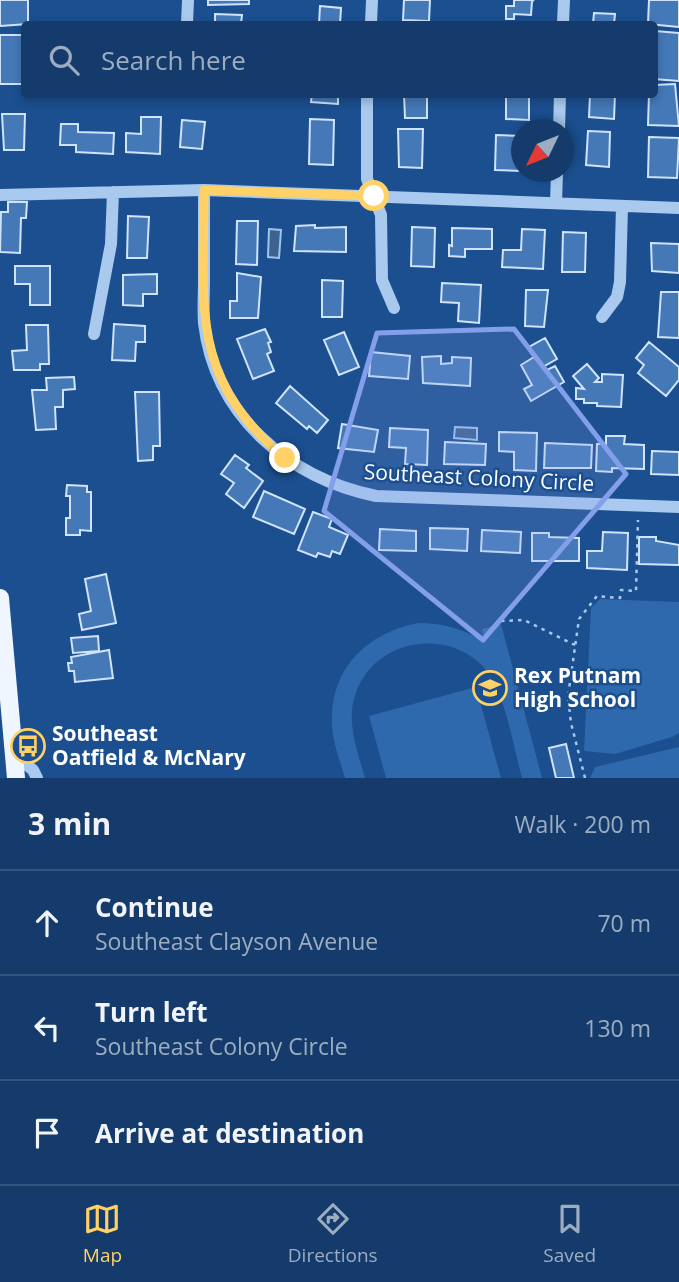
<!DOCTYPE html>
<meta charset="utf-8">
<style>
body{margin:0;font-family:"Open Sans",sans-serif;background:#1d4271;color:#f1f3f6}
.compass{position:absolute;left:511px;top:119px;width:63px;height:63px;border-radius:50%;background:#143b6b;box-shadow:0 4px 10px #0003;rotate:227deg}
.stop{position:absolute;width:21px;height:21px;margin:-16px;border:5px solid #ffd166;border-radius:50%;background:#fff}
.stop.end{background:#ffd166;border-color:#fff;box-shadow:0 2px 7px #0008}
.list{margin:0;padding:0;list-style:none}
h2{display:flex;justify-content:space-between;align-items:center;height:91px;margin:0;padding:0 28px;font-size:30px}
h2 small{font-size:23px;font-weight:400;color:#9dadc1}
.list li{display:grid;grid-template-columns:46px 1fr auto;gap:21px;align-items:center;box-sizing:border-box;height:105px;padding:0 28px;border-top:2px solid #33557e}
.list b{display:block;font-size:26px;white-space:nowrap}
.list p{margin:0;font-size:23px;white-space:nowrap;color:#9dadc1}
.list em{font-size:23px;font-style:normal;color:#9dadc1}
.icon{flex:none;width:38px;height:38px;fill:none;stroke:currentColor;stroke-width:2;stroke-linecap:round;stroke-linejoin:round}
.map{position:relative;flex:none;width:679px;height:778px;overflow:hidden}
.search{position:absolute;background:#143b6b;box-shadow:0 4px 10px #0003;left:21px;right:21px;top:21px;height:77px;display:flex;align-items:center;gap:18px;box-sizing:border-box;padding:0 24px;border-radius:7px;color:#9dadc1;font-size:26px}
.sheet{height:406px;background:#143b6b}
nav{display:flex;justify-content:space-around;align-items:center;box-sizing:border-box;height:98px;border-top:2px solid #33557e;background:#143b6b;font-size:19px;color:#9dadc1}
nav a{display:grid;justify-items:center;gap:4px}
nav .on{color:#ffd166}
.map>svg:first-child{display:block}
.green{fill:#2e69ad}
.water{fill:#3c6290;stroke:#9cc4f0;stroke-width:2}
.building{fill:#4478b7;stroke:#cfe3fa;stroke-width:2}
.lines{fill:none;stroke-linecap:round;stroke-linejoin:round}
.path{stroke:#a9c9ee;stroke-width:2.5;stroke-dasharray:3.5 5;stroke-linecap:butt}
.minor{stroke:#a9c9ee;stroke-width:12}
.major{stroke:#f0f6ff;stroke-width:18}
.route{stroke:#ffd166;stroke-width:9}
.marked{fill:#839eea;fill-opacity:0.2;stroke:#839eea;stroke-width:5;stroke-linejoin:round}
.labels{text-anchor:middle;stroke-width:5;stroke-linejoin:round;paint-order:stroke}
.street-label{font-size:21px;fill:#fff;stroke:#1b4f8f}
.poi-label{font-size:21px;font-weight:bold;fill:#fff;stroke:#1b4f8f;text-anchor:start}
</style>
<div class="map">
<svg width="679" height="778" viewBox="0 0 679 778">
<rect width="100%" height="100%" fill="#1b4f8f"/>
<path class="green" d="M600,599L679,602V733L672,737L615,754L584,751L591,608Z
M418,623C444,623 463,629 485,642L482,629L501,624L542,778H522C514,749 506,700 490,675C454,624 370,637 354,699C347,725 358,753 365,778H345C340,761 333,743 332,725C329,670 366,633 418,623Z
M476,687L501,778H386L369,716Z
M679,747V778H590L595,767Z"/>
<path class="water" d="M269,229L281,230L279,258L268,257Z
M455,427L477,428V440L454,438Z"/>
<path class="building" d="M0,0H28V24L0,26Z
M208,0H249V4L208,5Z
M404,0H430L429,21L403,20Z
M514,0H534L532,1L531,15L514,14V19H506V6H514Z
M649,0H679V27L648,24Z
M320,6L341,8L340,24H319Z
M594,13L615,14L614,24H593Z
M215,14L242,15L241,24H215Z
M655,31L679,33V81L654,79Z
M0,35H24V84H0Z
M675,84L679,126L648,125L649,94H654V85Z
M312,94H338V104L311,102Z
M404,94H427V118H405Z
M506,94H529V120L506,119Z
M590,94H615L614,119L589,117Z
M2,114H25L24,150H4Z
M141,117H161L160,154L126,152V133L141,134Z
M310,119L334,120L333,165L309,164Z
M182,120L205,122L202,149L180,147Z
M61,124H78V132L114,133L113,154L76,152V145H60Z
M398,129H423L422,168L399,167Z
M588,131L610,132L609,167L586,165Z
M496,135L522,136V171L495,170Z
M649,137L679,138L677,178L648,177Z
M8,202H27L26,218H21L20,253L0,252L1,212H8Z
M128,216L149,217L147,258H127Z
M237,221H258L257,265L236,264Z
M315,225V228L346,227V252L294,251L296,226Z
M412,227L435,228L434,267L411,266Z
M452,228L492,229V249H465V257L449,256V245L452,246Z
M522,229L545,230L543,269L502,267L503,250H521Z
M563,232L586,233L585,272H562Z
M651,243L679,244V273L652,271Z
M15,266H50V305H30V284H15Z
M237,273L261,277L258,318H230V301H237Z
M157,274V294H143V306L123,305V275Z
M322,280L343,281L342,317H322Z
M442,283L481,285L479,323L458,321L459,303L441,302Z
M526,290H548L544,327L525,326Z
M661,292H679V338L658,337Z
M114,324L145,326V342H136L135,361L112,360Z
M26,325H48L49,364H40V370H14L12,351L27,350Z
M265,329L271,342L268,343L271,352L267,354L274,371L253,379L237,339Z
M344,332L359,367L339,375L324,340Z
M545,338L557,359L543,367L545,371L555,366L564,382L531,401L524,389L532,385L521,365L534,357L529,347Z
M649,342L679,367V380L666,396L638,373L644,365L636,358Z
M371,352L410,356L408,379L369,376Z
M441,356V364L452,363V357L471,358L470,386L423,383L422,357Z
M587,364L599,378L595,382H602V374L623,375L621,407L597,406V403H584V399H576V388L584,389L573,376Z
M74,377L75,389L63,390V407H55L56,429L36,430L32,390H47L46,378Z
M290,386L328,420L317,433L309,426L307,429L276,403Z
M135,392H159L160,446H153V460L138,461Z
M342,424L378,430L374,452L338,448Z
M390,428L428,430L427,465L405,464L406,448L389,447Z
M499,432L537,433L536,471L514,470V452L499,451Z
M606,436H625L624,444L644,445V469L612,468V472L596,471L597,444H606Z
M445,442L486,444L485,465L444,464Z
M545,443L592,445L591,468H544Z
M652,451L679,452V475L651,474Z
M235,455L249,465L246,468L263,481L244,508L226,494L234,483L221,474Z
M67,485L87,486V492H91V531L80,530V535H66V518H70V496H66Z
M264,491L305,509L294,534L253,517Z
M313,512L332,519L329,527L348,535L340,554L332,551L330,557L318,553L316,557L298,550Z
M430,528L468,529L467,551L430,549Z
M380,529L416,531V551L379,550Z
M482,530L521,532L520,553L481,551Z
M603,532L628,533L627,570L587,568V551H602Z
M532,533H549V537L579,538V561H532Z
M639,537H656V541L679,545V565L639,564Z
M106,574L116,623L82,630L79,614L91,611L85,579Z
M98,636L99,651L73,653L71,638Z
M109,650L113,678L75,682L74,671H69L68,663H72L71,657Z
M566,744L574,778H556L549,748Z"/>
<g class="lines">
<path class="path" d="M501,621L524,620L575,645
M585,778L571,723L568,696L579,619L597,596L620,598L621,590L636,591L638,520"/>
<path class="minor" d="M187,24L188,0
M371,24L372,0
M563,24L564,0
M367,94V179L381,215L382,280L394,308
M559,130L560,94
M204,190C204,220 204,250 204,280C204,294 203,309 204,323C215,416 289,478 376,496L679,507
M0,195L204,190L679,208
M556,203L557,172
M602,317L617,297L620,282L622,206
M94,334L111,244L113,192
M14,754L33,770L37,778"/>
<path class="major" d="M0,598L16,778"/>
</g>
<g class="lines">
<path class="route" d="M285,458C188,377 204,304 204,190L374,196"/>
</g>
<path class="marked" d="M514,329L626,474L483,640L324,511L377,333Z"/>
<defs>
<g id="school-ring" transform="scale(1.75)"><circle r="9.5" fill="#1b4f8f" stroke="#ffd166" stroke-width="1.5"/><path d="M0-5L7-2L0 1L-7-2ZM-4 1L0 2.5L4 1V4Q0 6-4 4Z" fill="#ffd166"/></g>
<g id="bus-ring" transform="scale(1.75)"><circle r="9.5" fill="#1b4f8f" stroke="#ffd166" stroke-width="1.5"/><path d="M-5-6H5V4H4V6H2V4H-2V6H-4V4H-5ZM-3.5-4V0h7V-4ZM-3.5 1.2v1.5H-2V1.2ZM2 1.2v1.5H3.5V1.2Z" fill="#ffd166"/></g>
</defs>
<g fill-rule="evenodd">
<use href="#school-ring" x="490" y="688"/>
<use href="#bus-ring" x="28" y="746"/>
</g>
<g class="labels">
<g class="street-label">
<text transform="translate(479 478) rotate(3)" y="7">Southeast Colony Circle</text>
</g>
<g class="poi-label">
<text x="514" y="683">Rex Putnam<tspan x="514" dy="24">High School</tspan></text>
<text x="52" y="741">Southeast<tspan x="52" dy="24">Oatfield &amp; McNary</tspan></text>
</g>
</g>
</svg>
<svg class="compass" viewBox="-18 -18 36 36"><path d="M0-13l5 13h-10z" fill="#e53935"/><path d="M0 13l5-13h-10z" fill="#9dadc1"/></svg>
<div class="stop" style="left:374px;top:196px"></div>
<div class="stop end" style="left:285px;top:458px"></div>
<div class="search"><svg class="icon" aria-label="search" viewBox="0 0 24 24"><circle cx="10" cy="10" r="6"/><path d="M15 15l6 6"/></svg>Search here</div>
</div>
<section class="sheet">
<h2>3 min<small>Walk · 200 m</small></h2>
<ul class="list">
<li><svg class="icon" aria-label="ahead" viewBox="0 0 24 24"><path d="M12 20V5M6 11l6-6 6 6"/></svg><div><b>Continue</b><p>Southeast Clayson Avenue</p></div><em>70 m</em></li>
<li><svg class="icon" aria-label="left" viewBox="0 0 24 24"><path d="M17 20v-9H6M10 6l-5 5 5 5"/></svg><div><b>Turn left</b><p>Southeast Colony Circle</p></div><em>130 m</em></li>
<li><svg class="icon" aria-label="arrive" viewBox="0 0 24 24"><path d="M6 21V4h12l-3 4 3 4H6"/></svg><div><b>Arrive at destination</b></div></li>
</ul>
</section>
<nav>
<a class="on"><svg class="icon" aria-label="map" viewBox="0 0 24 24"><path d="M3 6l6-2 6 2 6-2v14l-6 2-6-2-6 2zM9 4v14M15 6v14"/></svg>Map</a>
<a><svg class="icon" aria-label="directions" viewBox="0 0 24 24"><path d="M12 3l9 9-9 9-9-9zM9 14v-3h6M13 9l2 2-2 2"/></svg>Directions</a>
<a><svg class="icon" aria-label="saved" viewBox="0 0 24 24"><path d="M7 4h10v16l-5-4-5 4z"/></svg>Saved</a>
</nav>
